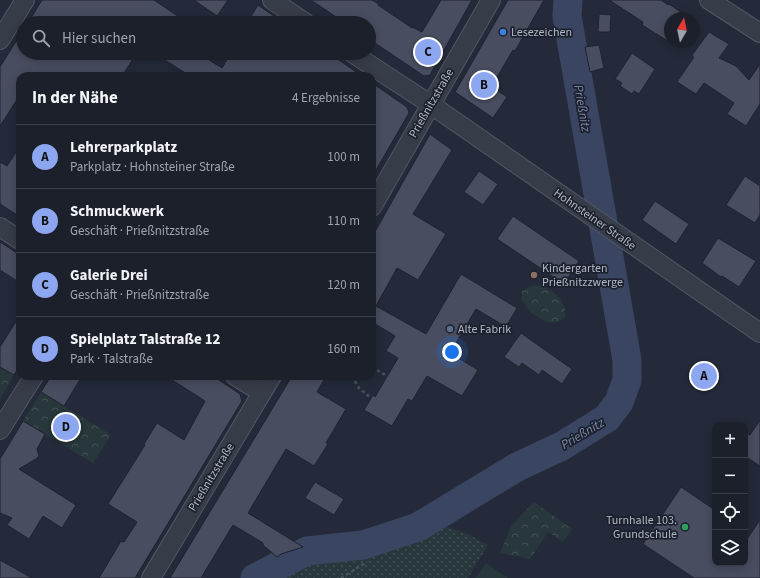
<!DOCTYPE html>
<html lang="de">
<meta charset="utf-8">
<style>
body{margin:0;font-family:"Source Sans 3",sans-serif;background:#282d37;color:#f1f3f6}
.controls{position:absolute;right:12px;bottom:12px;display:grid;overflow:hidden;border-radius:8px;box-shadow:0 2px 10px #0003}
.controls button{width:36px;height:36px;display:grid;place-items:center;padding:0;border:0;border-bottom:1px solid #393e47;background:#1b202b;color:#f1f3f6;font:20px sans-serif}
.compass{position:absolute;left:664px;top:12px;width:36px;height:36px;border-radius:50%;background:#1b202b;box-shadow:0 2px 10px #0003;rotate:9deg}
.you{position:absolute;left:452px;top:352px;width:14px;height:14px;margin:-10px;border:3px solid #fff;border-radius:50%;background:#1a73e8;box-shadow:0 0 0 6px #1a73e833}
.badge{display:grid;place-items:center;width:26px;height:26px;border-radius:50%;background:#8da6f0;color:#111;font-size:13px;font-weight:700}
.pin{position:absolute;translate:-50% -50%;border:2px solid #fff;box-shadow:0 1px 4px #0006}
.list{margin:0;padding:0;list-style:none}
h2{display:flex;justify-content:space-between;align-items:center;height:52px;margin:0;padding:0 16px;font-size:17px}
h2 small{font-size:13px;font-weight:400;color:#a0a3a9}
.list li{display:grid;grid-template-columns:26px 1fr auto;gap:12px;align-items:center;box-sizing:border-box;height:64px;padding:0 16px;border-top:1px solid #393e47}
.list b{display:block;font-size:15px;white-space:nowrap}
.list p{margin:0;font-size:13px;white-space:nowrap;color:#a0a3a9}
.list em{font-size:13px;font-style:normal;color:#a0a3a9}
.icon{flex:none;width:22px;height:22px;fill:none;stroke:currentColor;stroke-width:2;stroke-linecap:round;stroke-linejoin:round}
.map{position:relative;flex:none;width:760px;height:578px;overflow:hidden}
.search{position:absolute;background:#1b202b;box-shadow:0 2px 10px #0003;left:16px;top:16px;width:360px;height:44px;display:flex;align-items:center;gap:10px;box-sizing:border-box;padding:0 14px;border-radius:22px;color:#a0a3a9;font-size:15px}
.panel{position:absolute;background:#1b202b;box-shadow:0 2px 10px #0003;left:16px;top:72px;width:360px;height:308px;border-radius:12px}
.map>svg:first-child{display:block}
.grass{fill:#27373b}
.forest{fill:url(#forest-crowns)}
.garden{fill:url(#garden-dots)}
.lines{fill:none;stroke-linecap:round;stroke-linejoin:round}
.river{stroke:#3a4561;stroke-width:29}
.building{fill:#484d60;stroke:#1e2330}
.minor-casing{stroke:#525764;stroke-width:20}
.path{stroke:#455459;stroke-width:2.5;stroke-dasharray:3 3;stroke-linecap:butt}
.minor{stroke:#373c49;stroke-width:18}
.shop-dot{fill:#3f7fe0;stroke:#1c212e;stroke-width:1.5}
.education-dot{fill:#8d6e63;stroke:#1c212e;stroke-width:1.5}
.service-dot{fill:#5c6f8a;stroke:#1c212e;stroke-width:1.5}
.leisure-dot{fill:#2e9e5b;stroke:#1c212e;stroke-width:1.5}
.labels{text-anchor:middle;stroke-width:3.5;stroke-linejoin:round;paint-order:stroke}
.poi-label{font-size:12px;fill:#b2b7c5;stroke:#1c212e;text-anchor:start}
.street-label{font-size:12px;fill:#b2b7c5;stroke:#1c212e}
.water-label{font-size:13px;font-style:italic;fill:#7c8aab;stroke:#1c212e}
</style>
<div class="map">
<svg width="760" height="578" viewBox="0 0 760 578">
<defs>
<pattern id="forest-crowns" width="20" height="18" patternUnits="userSpaceOnUse"><rect width="20" height="18" fill="#27373b"/><path d="M2 6a3 3 0 1 1 6 0M12 15a3 3 0 1 1 6 0" fill="none" stroke="#445256"/></pattern>
<pattern id="garden-dots" width="8" height="8" patternUnits="userSpaceOnUse"><rect width="8" height="8" fill="#27373b"/><path d="M2 2h.1M6 6h.1" fill="none" stroke="#445256" stroke-width="1.8" stroke-linecap="round"/></pattern>
</defs>
<rect width="100%" height="100%" fill="#242a39"/>
<path class="grass" d="M486,563L508,578H475Z"/>
<path class="forest" d="M542,285C555,293 567,300 565,317L558,322H546L530,312L522,301V291L530,286Z
M0,367L14,375L0,399Z
M41,392L111,435L93,463L23,421Z
M534,502L572,529L563,542L548,532L530,559L500,553L511,526Z"/>
<path class="garden" d="M442,525L468,534L488,545L468,578H269L312,557L361,550Z"/>
<g class="lines">
<path class="river" d="M255,578L307,551L363,545L418,527L517,467L562,446L607,418L619,402L627,380V360L567,16L568,0"/>
</g>
<path class="building" d="M42,0H154L188,23H28Z
M194,0H228L217,16Z
M311,0H372L379,4L378,5L412,28V27L422,32L441,0H472L430,75L424,76L369,39V23H345Z
M508,0H544L515,51L513,50L496,79L498,91L507,97L493,118L455,92Z
M609,0H661L668,5L669,4L688,17L670,18V42H672L671,43L642,25L643,22Z
M258,5L284,23H247Z
M599,14L611,15L610,32H598Z
M23,30V53H137L122,76H20V95L0,126V67Z
M709,32L729,44L719,58L736,66L749,80L760,64V104L746,126L727,114L734,103L704,83L696,94L677,82L694,57L692,55Z
M599,45L604,68L590,72L585,47Z
M154,53H198L222,68L231,53H329L362,76H190Z
M632,53L655,69L639,94L634,91L632,94L620,86L622,83L615,79Z
M372,83L407,107L409,113L372,177Z
M430,134L452,150L413,214L446,234L418,280L397,268L376,306L426,334L461,274L517,308L506,327L476,309L450,353L478,370L462,396L427,376L412,401L408,399L392,426L364,410L373,395L375,397L398,358L386,351L395,336L372,322V237Z
M20,146V217L0,204V162L7,166Z
M479,171L498,184L483,205L464,192Z
M745,176L760,186V215L755,223L726,205Z
M655,201L689,224L676,244L642,220Z
M513,216L579,261L564,284L497,239Z
M718,238L756,261L739,287L722,276L721,277L702,263Z
M0,242L20,255V283L0,270Z
M20,315V365L14,375L0,367V347Z
M521,333L572,369L562,384L542,370L539,375L522,363L519,367L504,357Z
M51,376H82L64,406L41,392Z
M166,376H213L240,394L242,401L135,578H99L121,541L124,542L137,522L108,504L145,445L144,444L157,423L184,440L205,401Z
M292,376H326L317,392L346,409L326,443L328,444L314,466L286,449L248,513L303,547L281,554L277,557L263,545V543L233,525L201,578H170Z
M760,420V466L745,456V432L750,435Z
M23,421L45,434L37,449L39,456L36,459L19,469L76,505L62,528L43,516L29,539L7,525L12,518L0,513V459Z
M315,482L344,499L334,515L305,498Z
M681,487L715,510V563H745V542L760,520V578H694L643,544Z
M0,560L32,578H0Z"/>
<g class="lines">
<g class="minor-casing">
<path id="minor" d="M272,0L306,23
M709,0L760,33
M0,40L25,0
M352,53L430,104L760,333
M372,207L491,0
M0,227L20,240
M235,376L262,393
M0,430L34,376
M151,578L272,376"/>
</g>
<path class="path" d="M372,367L387,376
M352,376L359,388L371,398
M341,578L367,562"/>
<use href="#minor" class="minor"/>
</g>
<circle class="shop-dot" cx="503" cy="32" r="4"/>
<circle class="education-dot" cx="534" cy="275" r="4"/>
<circle class="service-dot" cx="450" cy="329" r="4"/>
<circle class="leisure-dot" cx="685" cy="527" r="4"/>
<g class="labels">
<g class="poi-label">
<text x="511" y="36">Lesezeichen</text>
<text x="542" y="272">Kindergarten<tspan x="542" dy="14">Prießnitzzwerge</tspan></text>
<text x="458" y="333">Alte Fabrik</text>
<text x="677" y="524" text-anchor="end">Turnhalle 103.<tspan x="677" dy="14">Grundschule</tspan></text>
</g>
<g class="street-label">
<text transform="translate(431 103) rotate(-60)" y="4">Prießnitzstraße</text>
<text transform="translate(595 219) rotate(35)" y="4">Hohnsteiner Straße</text>
<text transform="translate(211 477) rotate(-59)" y="4">Prießnitzstraße</text>
</g>
<g class="water-label">
<text transform="translate(583 108) rotate(80)" y="5">Prießnitz</text>
<text transform="translate(582 433) rotate(-31)" y="5">Prießnitz</text>
</g>
</g>
</svg>
<div class="controls">
<button>+</button>
<button>−</button>
<button><svg class="icon" aria-label="locate" viewBox="0 0 24 24"><circle cx="12" cy="12" r="6"/><path d="M12 2v4M12 18v4M2 12h4M18 12h4"/></svg></button>
<button><svg class="icon" aria-label="layers" viewBox="0 0 24 24"><path d="M12 4l9 5-9 5-9-5zM3 14l9 5 9-5"/></svg></button>
</div>
<svg class="compass" viewBox="-18 -18 36 36"><path d="M0-13l5 13h-10z" fill="#e53935"/><path d="M0 13l5-13h-10z" fill="#a0a3a9"/></svg>
<div class="you"></div>
<div class="pin badge" style="left:704px;top:376px">A</div>
<div class="pin badge" style="left:484px;top:85px">B</div>
<div class="pin badge" style="left:428px;top:52px">C</div>
<div class="pin badge" style="left:66px;top:427px">D</div>
<div class="search"><svg class="icon" aria-label="search" viewBox="0 0 24 24"><circle cx="10" cy="10" r="6"/><path d="M15 15l6 6"/></svg>Hier suchen</div>
<section class="panel">
<h2>In der Nähe<small>4 Ergebnisse</small></h2>
<ul class="list">
<li><span class="badge">A</span><div><b>Lehrerparkplatz</b><p>Parkplatz · Hohnsteiner Straße</p></div><em>100 m</em></li>
<li><span class="badge">B</span><div><b>Schmuckwerk</b><p>Geschäft · Prießnitzstraße</p></div><em>110 m</em></li>
<li><span class="badge">C</span><div><b>Galerie Drei</b><p>Geschäft · Prießnitzstraße</p></div><em>120 m</em></li>
<li><span class="badge">D</span><div><b>Spielplatz Talstraße 12</b><p>Park · Talstraße</p></div><em>160 m</em></li>
</ul>
</section>
</div>
